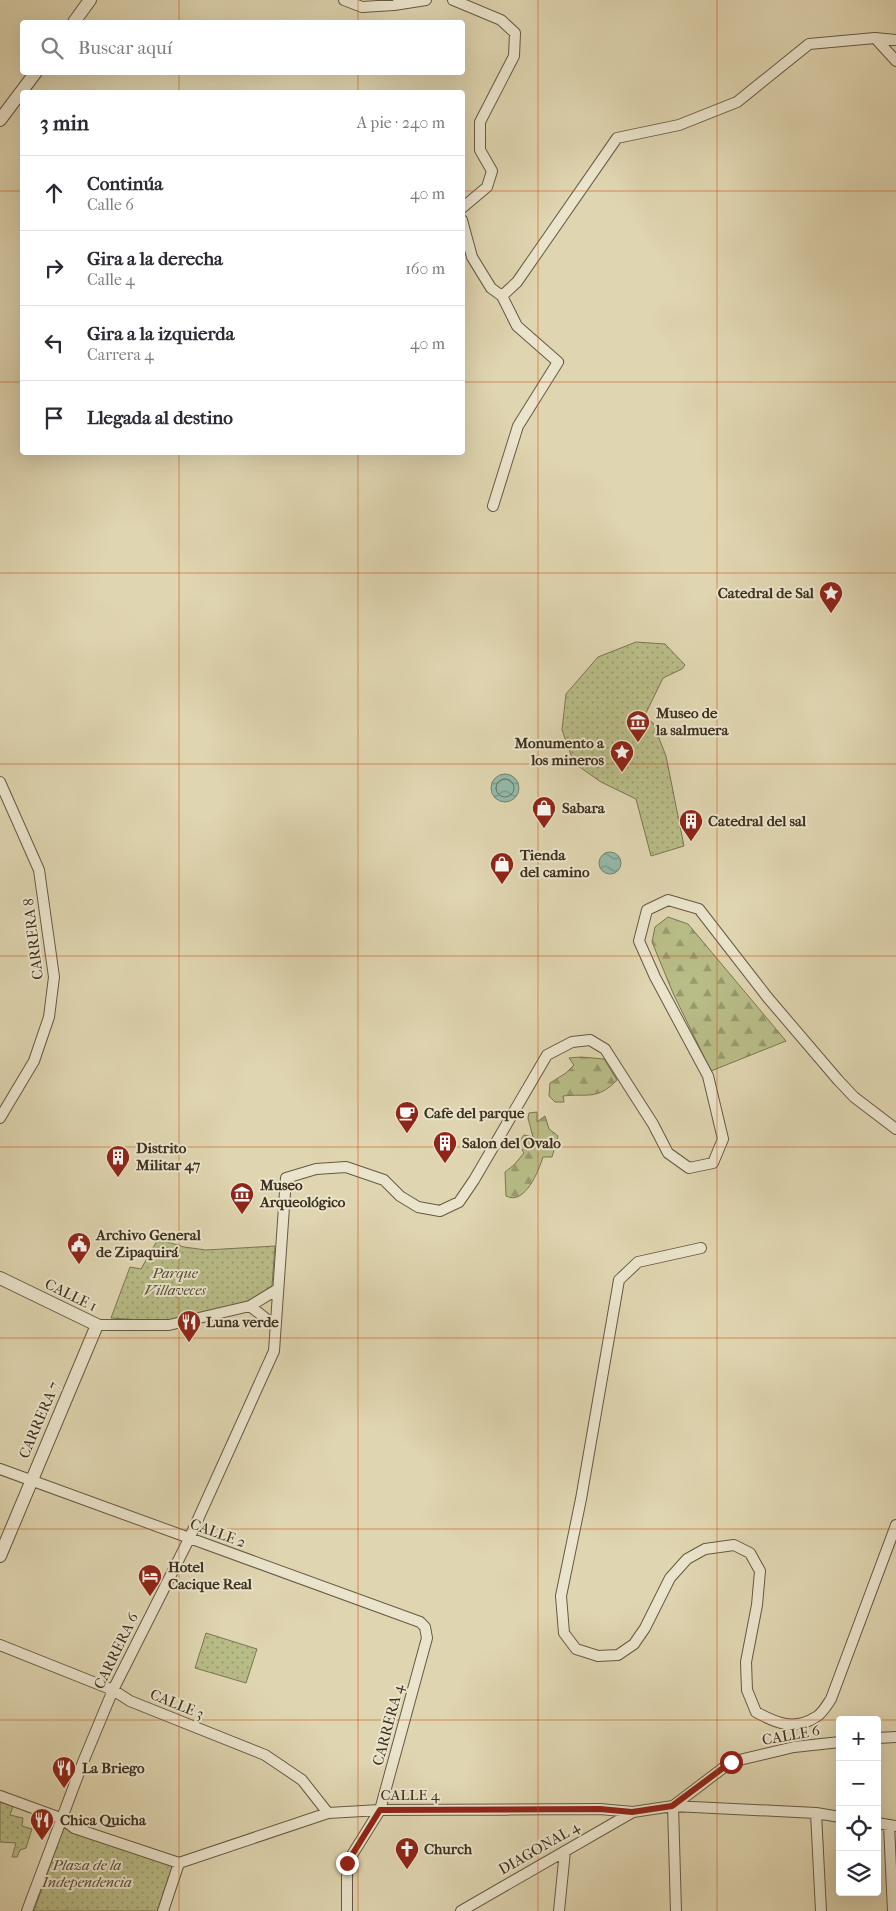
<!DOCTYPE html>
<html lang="es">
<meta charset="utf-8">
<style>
body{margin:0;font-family:"IM FELL French Canon",serif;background:#f7f7f7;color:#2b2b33}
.controls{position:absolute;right:15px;bottom:15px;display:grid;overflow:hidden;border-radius:5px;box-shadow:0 5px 20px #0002}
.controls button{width:45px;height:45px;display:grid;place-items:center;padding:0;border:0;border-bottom:1px solid #e1e1e2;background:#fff;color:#2b2b33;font:25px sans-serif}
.stop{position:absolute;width:15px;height:15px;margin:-11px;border:4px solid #8f2418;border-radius:50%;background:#fff}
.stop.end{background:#8f2418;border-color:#fff;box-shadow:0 1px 5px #0008}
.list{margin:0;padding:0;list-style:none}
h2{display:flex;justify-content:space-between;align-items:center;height:65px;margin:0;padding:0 20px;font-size:21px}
h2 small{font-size:16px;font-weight:400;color:#7c7c81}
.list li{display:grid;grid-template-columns:32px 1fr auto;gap:15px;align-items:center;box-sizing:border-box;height:75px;padding:0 20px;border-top:1px solid #e1e1e2}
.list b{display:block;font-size:19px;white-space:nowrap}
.list p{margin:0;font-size:16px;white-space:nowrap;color:#7c7c81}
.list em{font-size:16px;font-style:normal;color:#7c7c81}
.icon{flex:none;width:28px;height:28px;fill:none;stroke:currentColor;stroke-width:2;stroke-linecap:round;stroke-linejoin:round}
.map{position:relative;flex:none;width:896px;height:1911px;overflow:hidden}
.search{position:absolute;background:#fff;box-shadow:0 5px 20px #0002;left:20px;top:20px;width:445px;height:55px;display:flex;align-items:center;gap:12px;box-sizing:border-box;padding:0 18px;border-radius:5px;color:#7c7c81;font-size:19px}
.panel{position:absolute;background:#fff;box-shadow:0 5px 20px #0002;left:20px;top:90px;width:445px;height:365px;border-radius:5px}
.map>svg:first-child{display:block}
.forest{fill:url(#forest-firs);stroke:#7b7652}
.park{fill:url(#park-dots);stroke:#7b7652}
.water{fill:url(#water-waves);stroke:#728271}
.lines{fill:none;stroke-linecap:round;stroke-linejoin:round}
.shore{stroke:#697463;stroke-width:1}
.minor-casing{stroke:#665942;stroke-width:12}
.tertiary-casing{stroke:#665942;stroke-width:14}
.minor{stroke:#eae4cc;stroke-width:10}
.tertiary{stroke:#eae4cc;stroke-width:12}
.route{stroke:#8f2418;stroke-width:6}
.grid{fill:none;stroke:#c65110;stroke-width:1;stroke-opacity:0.55}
.labels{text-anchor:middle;stroke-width:4;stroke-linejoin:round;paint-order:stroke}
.poi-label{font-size:15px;font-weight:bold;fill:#3e301e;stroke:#eae4cc;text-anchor:start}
.street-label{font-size:15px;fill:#3e301e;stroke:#eae4cc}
.park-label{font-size:15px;font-style:italic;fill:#564c33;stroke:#eae4cc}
</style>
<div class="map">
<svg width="896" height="1911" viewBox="0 0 896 1911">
<defs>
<pattern id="forest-firs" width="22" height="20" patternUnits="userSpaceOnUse" patternTransform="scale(1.25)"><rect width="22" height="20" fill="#b8bc87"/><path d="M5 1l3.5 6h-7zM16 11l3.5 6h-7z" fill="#97996e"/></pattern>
<pattern id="park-dots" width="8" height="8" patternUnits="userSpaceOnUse" patternTransform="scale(1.25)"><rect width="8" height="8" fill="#b8bc87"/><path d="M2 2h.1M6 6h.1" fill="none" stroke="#97996e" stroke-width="1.8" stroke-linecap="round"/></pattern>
<pattern id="water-waves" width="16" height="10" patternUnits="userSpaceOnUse" patternTransform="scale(1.25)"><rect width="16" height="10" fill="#94b9a8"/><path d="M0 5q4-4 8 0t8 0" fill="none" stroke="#7a9788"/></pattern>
</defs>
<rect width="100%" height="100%" fill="#dfd5b0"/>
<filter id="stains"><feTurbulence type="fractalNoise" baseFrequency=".004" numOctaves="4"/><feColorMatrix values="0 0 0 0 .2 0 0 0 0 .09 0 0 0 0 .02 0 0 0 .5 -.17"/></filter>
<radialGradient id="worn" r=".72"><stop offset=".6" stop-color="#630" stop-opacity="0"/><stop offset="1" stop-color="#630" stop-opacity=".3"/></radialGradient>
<path class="forest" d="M668,917L688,924L786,1041L711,1071L673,993L652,942L655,927Z
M581,1057L604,1059L617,1080C597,1101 587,1093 563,1096L564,1102H555L549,1096L550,1083L566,1073L574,1065L569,1058Z
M537,1112V1122L545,1116L549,1129L558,1136L552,1157H543C539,1170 525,1206 506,1196L505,1172L514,1165L524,1153L518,1143L524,1135L533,1137L528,1118L529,1113Z"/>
<path class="park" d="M636,642L665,644L685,665L682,669L663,678L644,717L653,723L666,756L684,846L651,856L636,799L601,782L574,763L562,730L566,694L598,657Z
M158,1239L184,1247L206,1250L275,1246L272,1286L251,1302L169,1322L111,1318L130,1267L141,1269Z
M206,1633L257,1649L246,1683L195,1668Z
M0,1798L14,1803L10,1815L23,1818L22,1826L32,1829L26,1848L20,1850L17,1857H12L16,1843L0,1842Z
M64,1826L176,1865L160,1911H34Z"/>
<path class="water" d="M491 788a14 14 0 1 1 28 0a14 14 0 1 1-28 0Z
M599 863a11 11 0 1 1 22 0a11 11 0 1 1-22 0Z"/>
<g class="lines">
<path class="shore" d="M496 788a9 9 0 1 1 18 0a9 9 0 1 1-18 0Z"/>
<g class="minor-casing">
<path id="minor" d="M344,0L362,7L394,5L426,0
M453,0L501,20L515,33L514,56L480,122V150L492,171L487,187L462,208
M875,38L896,61
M462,220L472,257L491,288L502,296L517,326L558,362L518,426L493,506
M502,296L517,282L617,138L679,125L737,102L809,44L875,38L896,40
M0,782L39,870L54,977L49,1017L34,1061L0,1118
M701,1248L638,1262L619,1280L581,1499L561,1596L564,1633L576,1649L598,1656L618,1655L634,1644L645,1628L670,1578L687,1559L705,1549L734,1545L750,1553L760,1571L757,1605L746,1662L747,1690L756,1712C776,1723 794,1731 816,1717C822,1714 827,1705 831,1699L896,1525
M250,1306L275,1326
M97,1325H169L250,1306L278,1289
M0,1469L420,1622L425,1627L427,1638L380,1810L347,1863V1911
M0,1645L113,1690L130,1701L265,1755L302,1780L328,1813
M877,1738L896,1737
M0,1796L63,1819L74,1828L179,1863L328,1813L380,1810L600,1809L633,1812L673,1806L816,1813L840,1817
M816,1813L821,1911
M877,1823L895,1826
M889,1825L893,1911
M27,1911L83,1762L113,1690L189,1539L274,1351L286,1178L316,1169L346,1167L384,1180L400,1196L418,1207L440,1211L459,1202L474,1180L547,1055L572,1042L590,1040L605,1049L653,1124L668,1153L689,1168L713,1163L723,1139L708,1076L655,977L639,941L647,910L668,900L699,909L768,998L838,1080L854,1097L896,1129
M163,1911L179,1863
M461,1911L633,1812
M559,1911L565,1851
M676,1911L673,1806L731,1762L794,1747L840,1742"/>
</g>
<g class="tertiary-casing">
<path id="tertiary" d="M74,22L90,0
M0,120L36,72
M0,1278L97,1325L0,1556"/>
</g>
<use href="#minor" class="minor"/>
<use href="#tertiary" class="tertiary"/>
</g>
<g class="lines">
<path class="route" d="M347,1863L380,1810L600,1809L632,1812L672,1806L731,1762"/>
</g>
<path class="grid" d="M179,0V22M358,0V22M538,0V1911M717,0V1911M179,72V92M358,72V92M0,191H22M462,191H896M0,382H22M462,382H896M179,452V1911M358,452V1911M0,573H896M0,764H896M0,956H896M0,1147H896M0,1338H896M0,1529H896M0,1720H840M877,1720H896"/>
<defs>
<g id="sight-pin" transform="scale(1.25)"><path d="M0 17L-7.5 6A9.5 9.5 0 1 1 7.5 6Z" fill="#8f2418" stroke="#eae4cc"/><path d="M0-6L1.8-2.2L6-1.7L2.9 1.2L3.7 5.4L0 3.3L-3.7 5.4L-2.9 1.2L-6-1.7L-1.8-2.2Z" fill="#fff"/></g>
<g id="museum-pin" transform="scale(1.25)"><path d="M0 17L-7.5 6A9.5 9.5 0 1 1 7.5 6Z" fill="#8f2418" stroke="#eae4cc"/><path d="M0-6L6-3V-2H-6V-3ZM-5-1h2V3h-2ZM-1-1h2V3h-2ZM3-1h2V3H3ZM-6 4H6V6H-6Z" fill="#fff"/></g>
<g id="shop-pin" transform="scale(1.25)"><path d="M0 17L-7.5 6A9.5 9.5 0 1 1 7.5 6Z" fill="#8f2418" stroke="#eae4cc"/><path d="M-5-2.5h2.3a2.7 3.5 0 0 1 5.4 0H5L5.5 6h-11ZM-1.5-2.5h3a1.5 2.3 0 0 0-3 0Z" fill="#fff"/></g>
<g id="building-pin" transform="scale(1.25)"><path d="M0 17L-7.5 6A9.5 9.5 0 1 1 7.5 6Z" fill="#8f2418" stroke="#eae4cc"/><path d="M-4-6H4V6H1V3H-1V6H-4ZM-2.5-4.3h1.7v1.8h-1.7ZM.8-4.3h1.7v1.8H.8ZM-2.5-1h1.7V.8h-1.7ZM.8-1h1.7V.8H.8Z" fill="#fff"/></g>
<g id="cafe-pin" transform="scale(1.25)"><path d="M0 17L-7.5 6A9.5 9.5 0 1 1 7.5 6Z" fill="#8f2418" stroke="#eae4cc"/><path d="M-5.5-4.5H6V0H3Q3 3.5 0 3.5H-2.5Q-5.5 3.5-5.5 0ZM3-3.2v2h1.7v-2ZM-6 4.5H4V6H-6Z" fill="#fff"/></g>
<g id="civic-pin" transform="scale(1.25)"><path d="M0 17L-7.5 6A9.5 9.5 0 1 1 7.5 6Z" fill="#8f2418" stroke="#eae4cc"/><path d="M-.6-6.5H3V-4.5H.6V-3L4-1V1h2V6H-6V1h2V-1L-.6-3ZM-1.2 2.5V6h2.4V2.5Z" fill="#fff"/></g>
<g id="restaurant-pin" transform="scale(1.25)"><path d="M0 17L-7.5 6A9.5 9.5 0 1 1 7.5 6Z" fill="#8f2418" stroke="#eae4cc"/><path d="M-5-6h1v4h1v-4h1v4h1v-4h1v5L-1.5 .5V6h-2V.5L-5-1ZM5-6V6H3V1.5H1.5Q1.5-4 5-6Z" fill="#fff"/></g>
<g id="hotel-pin" transform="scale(1.25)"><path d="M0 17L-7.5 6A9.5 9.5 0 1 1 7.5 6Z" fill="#8f2418" stroke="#eae4cc"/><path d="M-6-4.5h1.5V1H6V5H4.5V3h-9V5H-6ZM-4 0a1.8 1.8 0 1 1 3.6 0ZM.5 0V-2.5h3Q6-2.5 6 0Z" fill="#fff"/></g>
<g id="church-pin" transform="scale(1.25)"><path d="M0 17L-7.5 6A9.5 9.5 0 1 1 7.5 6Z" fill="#8f2418" stroke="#eae4cc"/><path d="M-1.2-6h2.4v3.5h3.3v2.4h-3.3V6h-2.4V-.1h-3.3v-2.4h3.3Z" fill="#fff"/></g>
</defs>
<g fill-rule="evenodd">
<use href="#sight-pin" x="831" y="593"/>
<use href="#museum-pin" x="638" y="722"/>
<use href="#sight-pin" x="622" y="752"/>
<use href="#shop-pin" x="544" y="808"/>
<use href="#building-pin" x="691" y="821"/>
<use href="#shop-pin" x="502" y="864"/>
<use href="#cafe-pin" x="407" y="1113"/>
<use href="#building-pin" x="445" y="1143"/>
<use href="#building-pin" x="118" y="1157"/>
<use href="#museum-pin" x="242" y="1194"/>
<use href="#civic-pin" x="79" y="1244"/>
<use href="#restaurant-pin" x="189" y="1322"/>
<use href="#hotel-pin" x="150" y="1576"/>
<use href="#restaurant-pin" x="64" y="1768"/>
<use href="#restaurant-pin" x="42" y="1820"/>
<use href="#church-pin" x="407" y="1849"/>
</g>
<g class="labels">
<g class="poi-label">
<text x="814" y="598" text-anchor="end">Catedral de Sal</text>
<text x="656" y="718">Museo de<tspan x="656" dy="17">la salmuera</tspan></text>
<text x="604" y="748" text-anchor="end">Monumento a<tspan x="604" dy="17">los mineros</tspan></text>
<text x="562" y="813">Sabara</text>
<text x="708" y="826">Catedral del sal</text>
<text x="520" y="860">Tienda<tspan x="520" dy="17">del camino</tspan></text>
<text x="424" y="1118">Cafe del parque</text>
<text x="462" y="1148">Salon del Ovalo</text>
<text x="136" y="1153">Distrito<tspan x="136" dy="17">Militar 47</tspan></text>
<text x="260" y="1190">Museo<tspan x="260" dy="17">Arqueológico</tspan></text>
<text x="96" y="1240">Archivo General<tspan x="96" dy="17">de Zipaquirá</tspan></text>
<text x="206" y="1327">Luna verde</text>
<text x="168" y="1572">Hotel<tspan x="168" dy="17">Cacique Real</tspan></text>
<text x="82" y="1773">La Briego</text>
<text x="60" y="1825">Chica Quicha</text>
<text x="424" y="1854">Church</text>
</g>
<g class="street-label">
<text transform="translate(33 939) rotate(-97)" y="5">CARRERA 8</text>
<text transform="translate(71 1295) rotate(26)" y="5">CALLE 1</text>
<text transform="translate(39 1420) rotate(-67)" y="5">CARRERA 7</text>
<text transform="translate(218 1533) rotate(20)" y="5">CALLE 2</text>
<text transform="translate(116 1651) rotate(-64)" y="5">CARRERA 6</text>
<text transform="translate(177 1704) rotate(22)" y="5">CALLE 3</text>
<text transform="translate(388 1725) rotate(-75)" y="5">CARRERA 4</text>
<text transform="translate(791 1735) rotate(-10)" y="5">CALLE 6</text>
<text x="410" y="1800">CALLE 4</text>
<text transform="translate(539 1848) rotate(-30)" y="5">DIAGONAL 4</text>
</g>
<g class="park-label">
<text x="175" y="1278">Parque<tspan x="175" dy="17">Villaveces</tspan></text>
<text x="87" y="1870">Plaza de la<tspan x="87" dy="17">Independencia</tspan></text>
</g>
</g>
<rect width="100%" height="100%" filter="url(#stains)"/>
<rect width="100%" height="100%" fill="url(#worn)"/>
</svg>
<div class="controls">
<button>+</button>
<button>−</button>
<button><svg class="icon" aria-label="locate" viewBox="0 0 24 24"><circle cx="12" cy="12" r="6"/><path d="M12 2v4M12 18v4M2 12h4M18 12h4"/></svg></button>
<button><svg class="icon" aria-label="layers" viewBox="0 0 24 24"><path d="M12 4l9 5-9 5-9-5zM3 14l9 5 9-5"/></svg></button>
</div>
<div class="stop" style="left:731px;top:1762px"></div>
<div class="stop end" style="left:347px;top:1863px"></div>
<div class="search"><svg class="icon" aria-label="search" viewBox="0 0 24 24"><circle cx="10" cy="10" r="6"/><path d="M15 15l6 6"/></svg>Buscar aquí</div>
<section class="panel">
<h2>3 min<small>A pie · 240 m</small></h2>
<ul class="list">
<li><svg class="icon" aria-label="ahead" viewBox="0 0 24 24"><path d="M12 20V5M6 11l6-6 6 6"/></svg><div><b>Continúa</b><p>Calle 6</p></div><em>40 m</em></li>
<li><svg class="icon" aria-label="right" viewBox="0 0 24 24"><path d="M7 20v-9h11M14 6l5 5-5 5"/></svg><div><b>Gira a la derecha</b><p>Calle 4</p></div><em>160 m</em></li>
<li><svg class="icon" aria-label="left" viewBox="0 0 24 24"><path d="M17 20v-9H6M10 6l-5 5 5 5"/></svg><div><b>Gira a la izquierda</b><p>Carrera 4</p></div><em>40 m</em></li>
<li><svg class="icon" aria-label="arrive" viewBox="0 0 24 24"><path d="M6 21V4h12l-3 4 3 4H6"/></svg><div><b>Llegada al destino</b></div></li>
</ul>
</section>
</div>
